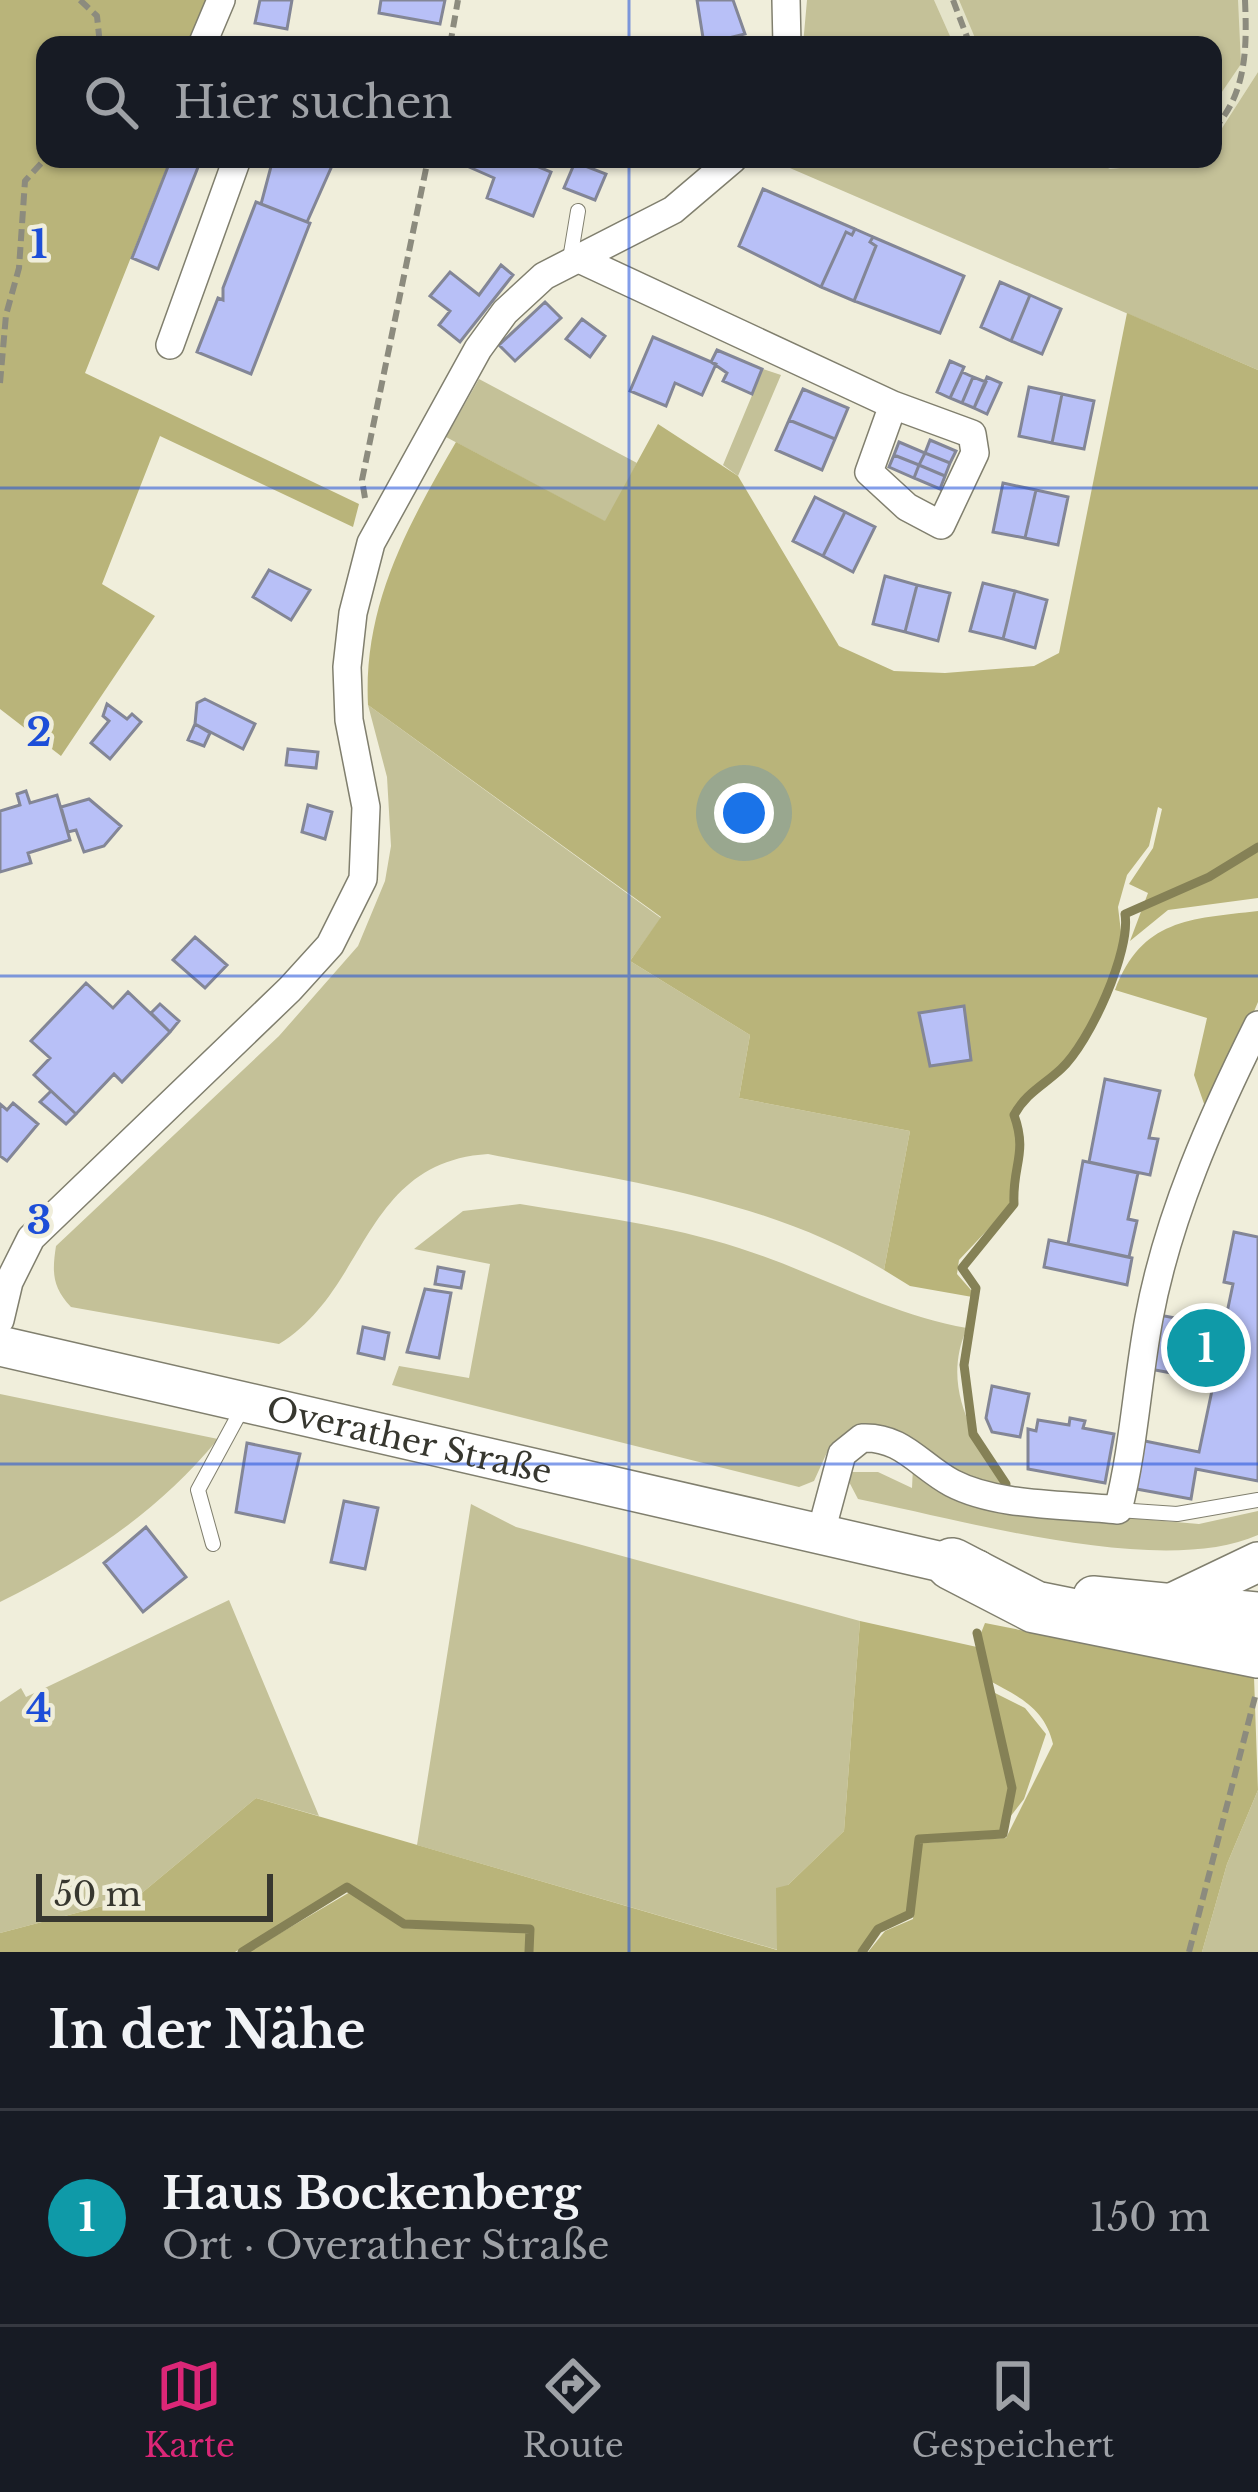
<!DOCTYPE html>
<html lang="de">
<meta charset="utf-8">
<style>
body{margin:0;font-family:"Libre Baskerville",serif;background:#242831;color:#f1f3f6}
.scale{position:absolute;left:36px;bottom:30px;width:237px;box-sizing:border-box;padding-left:12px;border:6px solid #37372f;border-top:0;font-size:33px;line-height:42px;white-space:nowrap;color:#37372f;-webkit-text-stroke:9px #f0eedb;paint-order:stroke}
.you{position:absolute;left:744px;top:813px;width:42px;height:42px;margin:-30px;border:9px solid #fff;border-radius:50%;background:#1a73e8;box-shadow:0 0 0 18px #1a73e833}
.badge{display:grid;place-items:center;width:78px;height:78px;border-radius:50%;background:#db2777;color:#fff;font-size:39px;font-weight:700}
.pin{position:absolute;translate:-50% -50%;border:6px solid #fff;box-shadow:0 3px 12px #0006}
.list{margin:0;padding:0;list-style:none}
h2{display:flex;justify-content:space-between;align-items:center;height:156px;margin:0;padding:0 48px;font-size:51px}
h2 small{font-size:39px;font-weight:400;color:#9ea1a6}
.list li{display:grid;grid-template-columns:78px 1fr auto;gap:36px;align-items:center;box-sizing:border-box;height:216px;padding:0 48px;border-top:3px solid #363941}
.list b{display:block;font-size:45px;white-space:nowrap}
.list p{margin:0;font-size:39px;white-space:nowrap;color:#9ea1a6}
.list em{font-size:39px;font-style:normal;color:#9ea1a6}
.icon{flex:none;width:66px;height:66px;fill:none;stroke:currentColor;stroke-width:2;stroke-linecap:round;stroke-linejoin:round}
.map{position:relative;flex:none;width:1258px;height:1952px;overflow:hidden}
.search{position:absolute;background:#171b24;box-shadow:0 3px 9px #0004;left:36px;right:36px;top:36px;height:132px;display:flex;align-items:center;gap:30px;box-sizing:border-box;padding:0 42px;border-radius:24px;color:#9ea1a6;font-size:45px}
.sheet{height:372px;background:#171b24}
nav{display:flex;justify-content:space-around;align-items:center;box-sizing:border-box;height:168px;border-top:3px solid #363941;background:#171b24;font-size:33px;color:#9ea1a6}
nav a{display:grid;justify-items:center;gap:6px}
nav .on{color:#db2777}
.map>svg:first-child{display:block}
.built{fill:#e4e3c9}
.green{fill:#c4c198}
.forest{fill:#b9b47a}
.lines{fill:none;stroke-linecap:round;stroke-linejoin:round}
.stream{stroke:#858156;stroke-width:9}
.building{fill:#b8c0f7;stroke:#838696;stroke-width:3}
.service-casing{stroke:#807f6e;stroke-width:16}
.minor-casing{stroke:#807f6e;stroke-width:30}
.secondary-casing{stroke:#807f6e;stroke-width:42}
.motorway-casing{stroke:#807f6e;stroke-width:54}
.path{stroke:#8c8b7e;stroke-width:6;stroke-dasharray:12 6;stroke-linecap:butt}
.service{stroke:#fff;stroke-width:14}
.minor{stroke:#fff;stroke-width:27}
.secondary{stroke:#fff;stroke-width:39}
.motorway{stroke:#fff;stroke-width:51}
.grid{fill:none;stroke:#1d4ed8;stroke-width:3;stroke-opacity:0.55}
.labels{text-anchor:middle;stroke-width:9;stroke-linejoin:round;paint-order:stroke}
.street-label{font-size:33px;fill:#37372f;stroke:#f0eedb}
.grid-label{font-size:39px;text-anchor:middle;font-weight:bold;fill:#1d4ed8;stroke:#f0eedb;stroke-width:9;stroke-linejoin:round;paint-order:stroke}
</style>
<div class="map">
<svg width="1258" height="1952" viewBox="0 0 1258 1952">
<rect width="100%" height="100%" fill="#f0eedb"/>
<path class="built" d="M934,0H1258V72L1213,142V45H954Z
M1091,159H1202L1199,164L1110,169Z"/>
<path class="green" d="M807,0H934L954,45H803Z
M959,0H1238L1241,64L1213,105V45H978Z
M1258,72V370L769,159H1091L1110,169L1213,159V142Z
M763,369L781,375L738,476L723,465Z
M479,379L637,463L606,522L446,437Z
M368,705L661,918L630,961L750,1035L739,1098L910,1131L884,1270C765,1198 623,1181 488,1154C362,1162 368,1290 279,1344L71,1307C52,1287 52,1272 56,1246L279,1036L358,946L385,881L391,846L387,777Z
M520,1204C593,1216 668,1225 739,1248C817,1273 887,1314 967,1328C940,1389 975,1436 1002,1485L972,1479L859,1426L829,1448L814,1481L799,1487L392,1385L399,1366L469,1378L490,1264L414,1249L463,1211Z
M0,1394L218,1439C157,1513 85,1560 0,1602Z
M913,1467L1036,1510L1199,1524L1258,1511V1535C1162,1578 962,1520 858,1499L847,1478L851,1472H878L912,1488Z
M471,1504L516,1527L860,1621L844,1831L788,1885L778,1950L417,1845Z
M229,1600L319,1816L256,1798L137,1897L0,1933V1702L21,1688L26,1697Z
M1258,1790V1952H1202L1227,1864Z"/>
<path class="forest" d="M0,0H211L193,45H45V159H170L85,373L359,504L353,527L160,436L102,584L155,616L61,756L0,709Z
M1127,313L1258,370V898L1168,910L1130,941L1148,893L1129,884L1153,848L1162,809L1158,807L1149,846L1127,875L1118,907L1124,957L1106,1005L1070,1064L1014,1109L1021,1156L1010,1206L959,1260L957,1274L978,1298L910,1286L884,1270L910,1131L739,1098L750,1035L630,961L661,917L368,705C363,605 408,525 456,442L605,521L658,424L738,476L839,646L894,671L945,673L1034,666L1059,653Z
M1258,911V1002L1209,1118L1194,1075L1207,1018L1115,990C1142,919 1189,919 1258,911Z
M860,1621L977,1647L1009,1784L1000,1833L917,1838L908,1917L880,1928L861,1952H530V1928L405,1923L348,1886L235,1952H0V1933L137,1897L256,1798L777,1950L776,1888L788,1885L844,1831Z
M985,1623L1254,1677L1258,1790L1227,1864L1202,1952H868L885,1931L913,1919L921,1843L1006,1838L1053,1744C1045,1709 1020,1697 988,1680L981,1633Z
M991,1691L1025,1708L1046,1734L1024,1799L1010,1817L1015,1785Z
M350,1892L405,1928L526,1932V1952H248Z"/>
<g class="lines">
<path class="stream" d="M1006,1484L973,1434L964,1365L976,1288L962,1268L1014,1204C1012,1165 1028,1154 1014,1115C1026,1093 1044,1085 1061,1069C1090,1042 1131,951 1125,914L1209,877L1258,847
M242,1952L347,1887L404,1924L530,1929L529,1952
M862,1952L878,1929L910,1914L919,1839L1003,1834L1012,1788L977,1633"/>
</g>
<path class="building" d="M260,0H292L287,29L255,23Z
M381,0H445L440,24L379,13Z
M697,0H733L745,34L704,44Z
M171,159L200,162L158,269L132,258Z
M273,159H335L307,222L261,204Z
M451,159H520L551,172L533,216L487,198L494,178Z
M575,162L606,174L595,200L564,188Z
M763,189L855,229L852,235L846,232L821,287L739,246Z
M256,202L310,223L251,374L197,352L218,298L223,300V288Z
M855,229L873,237L870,242L876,246L854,301L821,287L846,232L852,235Z
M873,237L964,276L940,333L854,301L876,246L870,242Z
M501,265L513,275L460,342L439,325L450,311L430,296L450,272L479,295Z
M1000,282L1030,295L1011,341L981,327Z
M1030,295L1061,309L1042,354L1011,341Z
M545,302L561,318L515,361L499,345Z
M582,319L605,336L590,357L566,339Z
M653,337L716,364L702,395L675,383L666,406L630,391Z
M717,350L762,369L752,394L723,381L727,373L711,362Z
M950,361L964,367L950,398L937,392Z
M962,372L973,377L962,403L950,398Z
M973,377L986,382L974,408L962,403Z
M987,377L1001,383L987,414L974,408Z
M1029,387L1062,394L1052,443L1019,436Z
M803,389L848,408L835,439L789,420Z
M1062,394L1094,401L1084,449L1052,443Z
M789,420L835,439L822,470L776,450Z
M930,440L956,451L950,463L925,453Z
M899,442L925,453L919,465L894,455Z
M925,453L950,463L945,476L919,465Z
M894,455L919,465L914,478L889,467Z
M919,465L945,476L940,489L914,478Z
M1003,483L1036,490L1025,538L993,532Z
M1036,490L1068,497L1058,545L1025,538Z
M815,497L845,512L823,556L793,541Z
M845,512L875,527L853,572L823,556Z
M269,570L310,590L291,620L253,597Z
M885,576L917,585L905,632L873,624Z
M983,583L1015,591L1003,639L970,631Z
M917,585L950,593L938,641L905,632Z
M1015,591L1047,600L1035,648L1003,639Z
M205,699L255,724L243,749L195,724L197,703Z
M107,704L127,719L132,714L141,722L110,759L91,743L109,721L103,716Z
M195,724L210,733L204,746L188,740Z
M288,749L318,752L316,768L286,765Z
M26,791L30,803L57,795L70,840L28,853L31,863L0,872V811L20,805L17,794Z
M89,799L121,826L104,846L84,852L76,830L68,832L61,807Z
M308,805L332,812L325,839L302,832Z
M195,937L227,965L205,988L173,960Z
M86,983L113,1008L128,992L170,1032L122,1082L114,1074L76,1114L34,1075L50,1058L31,1041Z
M160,1004L179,1021L170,1032L151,1013Z
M964,1006L971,1060L930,1066L919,1013Z
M1105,1079L1160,1091L1149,1138L1158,1139L1150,1175L1089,1162Z
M51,1091L76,1114L66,1124L40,1102Z
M13,1103L38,1124L7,1161L0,1156V1104L7,1110Z
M1083,1161L1138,1173L1128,1219L1137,1221L1129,1257L1068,1244Z
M1234,1232L1258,1237V1481L1196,1469L1191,1499L1131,1488L1140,1440L1199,1452L1214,1381L1150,1369L1159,1315L1224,1327L1233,1284L1224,1282Z
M1049,1240L1132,1258L1127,1285L1044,1267Z
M438,1267L464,1272L461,1288L435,1284Z
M425,1289L451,1293L439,1358L407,1352Z
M363,1327L389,1333L384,1359L358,1353Z
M992,1386L1029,1394L1020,1437L992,1432L986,1418Z
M1070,1418L1085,1421L1083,1428L1114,1434L1105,1483L1028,1469V1429L1036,1431L1038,1420L1069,1425Z
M247,1443L300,1454L284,1522L236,1512Z
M344,1501L378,1508L365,1569L331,1562Z
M146,1527L186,1577L143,1612L104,1563Z"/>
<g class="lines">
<g class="service-casing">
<path id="service" d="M570,259L578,211
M1118,1510L1177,1514L1258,1500
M213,1544L198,1490L243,1407"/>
</g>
<g class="minor-casing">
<path id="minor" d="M786,0L787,45
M202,45L221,0
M577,258L893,405L869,472L907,507L941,525L975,453L972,434L893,405
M170,345L237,159
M0,1320L9,1282L31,1238L290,989L330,945L363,879L366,807L349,720L347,667L353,613L371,543L478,349L505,312L544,276L673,210L733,159
M821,1532L842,1454L862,1438C902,1436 920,1466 952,1483C998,1507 1067,1504 1118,1510C1134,1447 1137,1382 1149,1318C1168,1216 1212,1117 1258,1025"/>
</g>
<g class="secondary-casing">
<g id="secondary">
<path id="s1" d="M0,1346L977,1570"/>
<path d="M1093,1596L1258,1612"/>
<path d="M1170,1604L1258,1562"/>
</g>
</g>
<g class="motorway-casing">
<path id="motorway" d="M952,1564L1035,1607L1258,1652"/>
</g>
<path class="path" d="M80,0L97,16L100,45
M953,0L970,45
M450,45L458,0
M1213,130C1247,93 1247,48 1245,0
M1139,159H1161
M0,383L6,315L19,268L25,181L45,159
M365,498L362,480L428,159
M1189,1952L1255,1697"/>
<use href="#service" class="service"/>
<use href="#minor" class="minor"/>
<use href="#secondary" class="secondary"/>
<use href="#motorway" class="motorway"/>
</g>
<path class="grid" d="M629,0V45M629,159V1952M0,488H1258M0,976H1258M0,1464H1258"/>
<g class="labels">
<g class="street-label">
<text dy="12" stroke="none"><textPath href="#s1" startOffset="420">Overather Straße</textPath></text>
</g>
</g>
<g class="grid-label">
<text x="39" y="258">1</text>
<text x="39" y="746">2</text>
<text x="39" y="1234">3</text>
<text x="39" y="1722">4</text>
</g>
</svg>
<div class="scale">50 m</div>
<div class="you"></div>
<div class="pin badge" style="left:1206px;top:1348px;background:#0f9aa8">1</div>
<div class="search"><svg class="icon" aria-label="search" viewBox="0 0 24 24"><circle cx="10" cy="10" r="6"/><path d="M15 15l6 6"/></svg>Hier suchen</div>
</div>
<section class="sheet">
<h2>In der Nähe<small></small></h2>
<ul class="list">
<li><span class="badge" style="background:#0f9aa8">1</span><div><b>Haus Bockenberg</b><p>Ort · Overather Straße</p></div><em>150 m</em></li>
</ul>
</section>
<nav>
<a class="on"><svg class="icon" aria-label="map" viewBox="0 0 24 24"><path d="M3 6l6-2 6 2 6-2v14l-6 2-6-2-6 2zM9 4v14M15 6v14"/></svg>Karte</a>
<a><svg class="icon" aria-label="directions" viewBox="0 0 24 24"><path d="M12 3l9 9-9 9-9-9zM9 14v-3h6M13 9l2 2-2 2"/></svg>Route</a>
<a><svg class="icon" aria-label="saved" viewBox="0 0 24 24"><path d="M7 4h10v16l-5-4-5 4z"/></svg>Gespeichert</a>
</nav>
